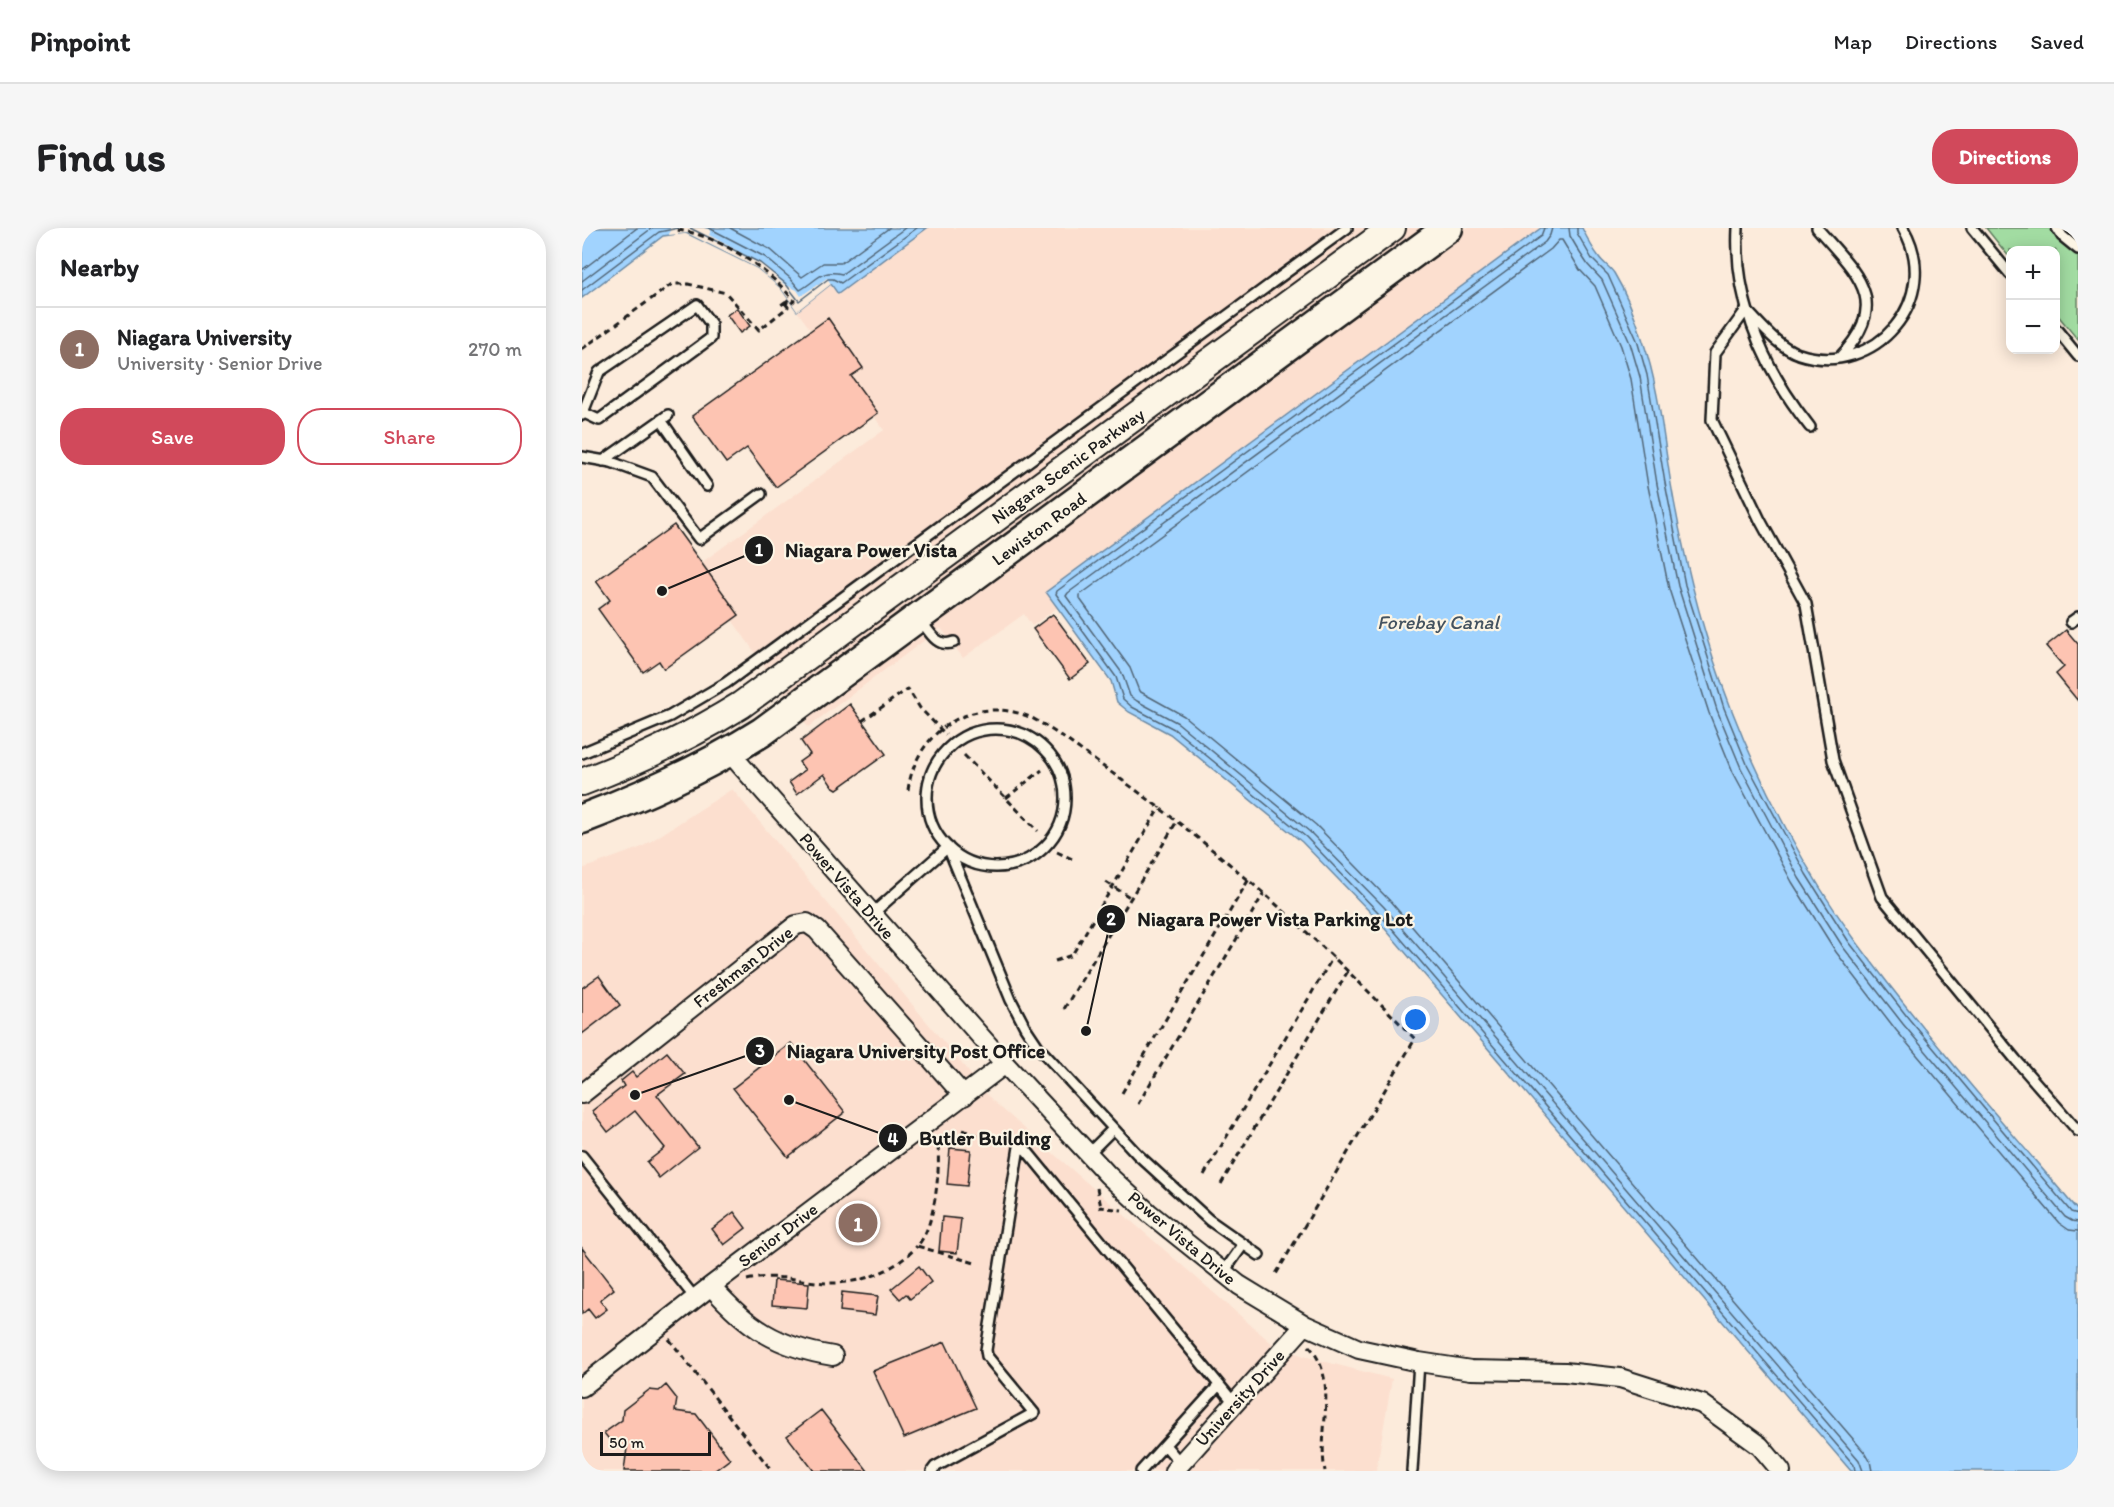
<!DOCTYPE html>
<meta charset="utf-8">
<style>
body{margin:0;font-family:Itim,sans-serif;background:#f6f6f6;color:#202124}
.controls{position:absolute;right:18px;top:18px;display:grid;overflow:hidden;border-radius:12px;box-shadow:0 3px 15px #0003}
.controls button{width:54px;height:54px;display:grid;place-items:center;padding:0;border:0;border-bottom:2px solid #e0e0e0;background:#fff;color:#202124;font:30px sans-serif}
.scale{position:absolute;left:18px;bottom:15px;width:111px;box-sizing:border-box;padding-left:6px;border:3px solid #1c1c1c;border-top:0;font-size:16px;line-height:21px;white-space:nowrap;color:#1c1c1c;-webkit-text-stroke:4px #fcf5e5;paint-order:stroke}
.you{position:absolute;left:834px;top:792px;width:21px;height:21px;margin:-15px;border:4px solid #fff;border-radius:50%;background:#1a73e8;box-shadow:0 0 0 9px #1a73e833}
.badge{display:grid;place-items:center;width:39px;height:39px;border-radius:50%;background:#d1495b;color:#fff;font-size:20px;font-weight:700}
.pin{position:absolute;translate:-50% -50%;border:3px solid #fff;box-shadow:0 2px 6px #0006}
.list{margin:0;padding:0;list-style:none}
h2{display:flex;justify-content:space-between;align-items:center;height:78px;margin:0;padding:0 24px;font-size:26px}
h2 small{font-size:20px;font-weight:400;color:#757577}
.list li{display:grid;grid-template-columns:39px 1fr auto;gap:18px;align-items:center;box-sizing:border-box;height:84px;padding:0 24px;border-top:2px solid #e0e0e0}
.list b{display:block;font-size:22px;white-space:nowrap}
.list p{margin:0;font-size:20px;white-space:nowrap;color:#757577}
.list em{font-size:20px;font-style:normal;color:#757577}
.actions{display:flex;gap:12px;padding:18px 24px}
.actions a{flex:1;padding:14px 0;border:2px solid #d1495b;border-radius:24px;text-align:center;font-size:21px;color:#d1495b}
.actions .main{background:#d1495b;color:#fff}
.map{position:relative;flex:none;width:1496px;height:1243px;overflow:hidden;border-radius:24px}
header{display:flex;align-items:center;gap:36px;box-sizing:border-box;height:84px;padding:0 30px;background:#fff;border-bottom:2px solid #e0e0e0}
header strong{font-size:28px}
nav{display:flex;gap:33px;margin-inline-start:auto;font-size:21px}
.intro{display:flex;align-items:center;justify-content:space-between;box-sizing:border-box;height:144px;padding:0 36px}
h1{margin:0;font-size:42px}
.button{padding:15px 27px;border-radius:24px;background:#d1495b;color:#fff;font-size:21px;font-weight:700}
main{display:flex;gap:36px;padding:0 36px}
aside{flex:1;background:#fff;border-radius:24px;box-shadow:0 3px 15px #0003}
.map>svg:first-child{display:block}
.built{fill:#fcdfcf}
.green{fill:#a2dca2;stroke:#5f7c5f;stroke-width:1.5}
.water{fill:#a1d3fe;stroke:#6c8aa4;stroke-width:1.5}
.pier{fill:#fcebdb}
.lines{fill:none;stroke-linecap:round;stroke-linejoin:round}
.shore{stroke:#516576;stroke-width:1.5}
.building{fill:#fdc4b2;stroke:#1c1c1c;stroke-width:1.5}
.lane-casing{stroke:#1c1c1c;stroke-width:14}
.street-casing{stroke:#1c1c1c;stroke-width:22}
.secondary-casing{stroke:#1c1c1c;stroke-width:30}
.primary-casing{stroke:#1c1c1c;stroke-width:33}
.path{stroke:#1c1c1c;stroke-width:3;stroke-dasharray:6 4.5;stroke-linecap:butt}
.lane{stroke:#fcf5e5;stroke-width:9}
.street{stroke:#fcf5e5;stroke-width:18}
.secondary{stroke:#fcf5e5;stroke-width:26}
.primary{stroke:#fcf5e5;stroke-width:28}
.labels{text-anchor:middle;stroke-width:4.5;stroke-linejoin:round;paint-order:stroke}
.street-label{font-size:18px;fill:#1c1c1c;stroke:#fcf5e5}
.water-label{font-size:20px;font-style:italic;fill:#445360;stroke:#fcf5e5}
.leader{fill:none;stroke:#1c1c1c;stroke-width:2}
.callout-dot{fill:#1c1c1c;stroke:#fcf5e5;stroke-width:2}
.mark-label{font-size:18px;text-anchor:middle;font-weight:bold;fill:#fff}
.callout-label{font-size:20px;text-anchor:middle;font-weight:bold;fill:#1c1c1c;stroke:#fcf5e5;stroke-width:4.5;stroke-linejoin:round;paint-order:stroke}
</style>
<header>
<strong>Pinpoint</strong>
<nav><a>Map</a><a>Directions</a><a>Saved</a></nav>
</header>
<div class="intro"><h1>Find us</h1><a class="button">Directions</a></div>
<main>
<aside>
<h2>Nearby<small></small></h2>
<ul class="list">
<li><span class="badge" style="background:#8d6e63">1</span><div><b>Niagara University</b><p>University · Senior Drive</p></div><em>270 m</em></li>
</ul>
<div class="actions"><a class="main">Save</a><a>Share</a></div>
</aside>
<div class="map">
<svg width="1496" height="1243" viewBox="0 0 1496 1243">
<rect width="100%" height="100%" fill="#fcebdb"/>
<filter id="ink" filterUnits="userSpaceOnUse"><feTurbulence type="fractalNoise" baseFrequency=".0167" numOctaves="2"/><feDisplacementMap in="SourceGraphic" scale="12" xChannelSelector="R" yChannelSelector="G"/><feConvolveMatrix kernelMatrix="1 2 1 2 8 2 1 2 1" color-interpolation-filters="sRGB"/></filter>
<g filter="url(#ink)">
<path class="built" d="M345,0H959L465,363L476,379L450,398L442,386L381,430L359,400L226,499L150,392L157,387L119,335L302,202L215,83L249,56L256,65Z
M150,561L411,873L693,1118L725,1129L810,1151L794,1243H0V641L60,619Z"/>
<path class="green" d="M1404,0H1496V112L1474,85V22H1428V30Z"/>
<path class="water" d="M0,0H345L256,66L249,56L215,83L199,60L175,40L104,5L81,8L0,70Z
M959,0H1000C1005,10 1010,20 1017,29C1021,35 1028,39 1032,45C1044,65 1054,90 1061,113C1077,160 1081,208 1089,256C1102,332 1121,408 1149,480C1179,558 1224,645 1274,713C1343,807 1421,894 1496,983V1243H1269L792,688L720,614L588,506L547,484L535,474L529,453L464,364Z"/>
<path class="pier" d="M88,0H122L129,2L127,7L183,38L202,56L215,62L219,68L245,50L249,56L215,83L199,60L175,40L105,5L87,7Z"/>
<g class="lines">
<path class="shore" d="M108,0L178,35L203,55L217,73L246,51H251L259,55L335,0
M127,0L183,29L208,50L218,62C236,52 238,41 260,46L323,0
M148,0L189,22L220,49L241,35H259L307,0
M962,0L959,8L475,363L474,366L534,449L541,471L550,479L592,501L724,609L796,684L1272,1237L1273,1243
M970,0L968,7L963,14L486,365L484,368L540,445L548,468L555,473L596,495L728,604L802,679L1277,1232L1281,1243
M987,0L988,8L998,25L1006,37L1020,52L1048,115L1058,149L1075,256L1096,358L1135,482L1159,540L1217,650L1261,719L1321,796L1483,989L1490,993L1496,994
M995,0V5L1010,31L1026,47L1055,112L1065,147L1083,255L1103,357L1142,480L1165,536L1224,646L1267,714L1327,791L1489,984L1496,986
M0,42L55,0
M0,53L70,0
M0,62L77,4L97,0
M1290,1243L1288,1233L1284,1226L808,673L734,597L602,488L557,463L548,440L498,371V367L969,21L977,12H980L998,42L1013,58L1039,118L1049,151L1066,258L1087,361L1127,485L1151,544L1210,654L1254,724L1314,802L1477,995L1487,1002L1496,1003"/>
</g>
<path class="building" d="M155,80L168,98L158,105L145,87Z
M246,90L281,140L269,148L296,185L194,259L165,220L144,235L110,188Z
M92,297L157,387L82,441L77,433L61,444L16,381L28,372L14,353Z
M471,386L508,436L488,451L451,401Z
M1484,402L1496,416V473L1474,446L1482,439L1464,418Z
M268,476L304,526L255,561L250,558L242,546L215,566L207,554L223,542L217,534L228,526L219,513Z
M17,748L38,777L0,806V760Z
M209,815L263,884L206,929L151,860Z
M85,824L103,846L75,867L116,919L77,950L65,934L83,920L53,883L26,904L10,883L42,858L39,853L50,844L54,849Z
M368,920L389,922L385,958L365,956Z
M152,984L164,1000L142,1017L130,1001Z
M360,989L379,991L375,1025L357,1023Z
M0,1020L32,1061L18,1072L25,1081L13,1090L6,1081L0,1086Z
M337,1038L349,1054L328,1071L324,1066L318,1071L309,1061Z
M192,1052L227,1055L225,1080L190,1077Z
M260,1064L296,1068L293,1087L258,1083Z
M363,1114L394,1180L322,1210L291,1143Z
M84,1157L95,1171L93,1183L114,1186L148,1231L132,1243H42L45,1220L33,1219L22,1205L40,1192L41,1182L67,1162L77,1163Z
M239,1182L286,1243H232L205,1208Z"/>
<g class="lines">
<g class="lane-casing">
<path id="lane" d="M1156,0C1152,75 1182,141 1228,199
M1235,0C1275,46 1311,74 1257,130
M1321,0C1362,70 1293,151 1217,126C1195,118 1180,98 1164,82L1133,125L1130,192L1178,292L1224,376L1251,532L1300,669L1434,832L1496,903
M1390,0L1428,46
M1475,0L1480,8L1496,21
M1474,101L1496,128
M0,187L17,144L115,77L129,96V110L17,192L2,185
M79,192L125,258
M0,229L29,234L70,249L117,311L179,266
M21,233L86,187
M338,391C347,403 355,421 372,414
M1489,394L1496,389
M345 570a69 69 0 1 1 138 0a69 69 0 1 1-138 0Z
M0,525L88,488L144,455L765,0
M290,686L366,619L429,772L443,799L457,820L555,926L627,992L677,1027
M506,926L530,902
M0,928L113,1070
M641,1045L661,1017
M583,1217L599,1236
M350,1243L353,1239L452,1185L405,1128L404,1122L437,919L444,922L653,1176
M559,1243L637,1157
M830,1243L837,1134"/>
</g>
<g class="street-casing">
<path id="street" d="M147,524L423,836L526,947L567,985L657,1057L723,1097L777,1121L837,1134L889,1142L983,1144L1038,1150L1120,1176L1178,1218L1199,1243
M0,866L214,697L225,695L235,702L382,868
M129,1058C166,1100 195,1119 251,1128
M0,1159L129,1058L423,836
M592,1243L723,1097"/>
</g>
<g class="secondary-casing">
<path id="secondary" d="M0,554C56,533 108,509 159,477L810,0"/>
</g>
<g class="primary-casing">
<path id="primary" d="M0,591C63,567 123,540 180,504L866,0"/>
</g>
<path class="path" d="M0,121L90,56H106L144,65L177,102L206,79L203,75L199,77L207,71L204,74L207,77L212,73C189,42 132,4 93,2
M280,493L326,461L338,480L364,507
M382,527L456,603
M326,562C334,501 394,465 450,490C479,506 506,528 533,547C642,625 740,714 833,811L694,1046
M424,570L460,542
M475,624L490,631
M524,654L549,670
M473,733L490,727L578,579
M482,781L595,593
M540,865L667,651
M556,876L682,665
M380,902L414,914
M356,918C358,943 353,1000 335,1018L393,1035
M622,947L751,729
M639,956L766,743
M515,960L519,979
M517,980L519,979L540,982
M165,1052C192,1046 208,1051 234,1054C270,1059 311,1046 335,1018
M87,1111L190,1243
M727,1118C758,1153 735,1201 743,1243"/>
<use href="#lane" class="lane"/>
<use href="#street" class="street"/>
<use href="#secondary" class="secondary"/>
<use href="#primary" class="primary"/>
</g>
</g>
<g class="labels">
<g class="street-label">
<text transform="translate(486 238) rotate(-36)" y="6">Niagara Scenic Parkway</text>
<text transform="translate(457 301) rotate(-36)" y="6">Lewiston Road</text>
<text transform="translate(265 658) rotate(49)" y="6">Power Vista Drive</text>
<text transform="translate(161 739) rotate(-38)" y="6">Freshman Drive</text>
<text transform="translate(196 1007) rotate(-37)" y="6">Senior Drive</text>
<text transform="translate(600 1010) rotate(40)" y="6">Power Vista Drive</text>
<text transform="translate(658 1170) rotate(-48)" y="6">University Drive</text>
</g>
<g class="water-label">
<text x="856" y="401">Forebay Canal</text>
</g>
</g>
<path class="leader" d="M80 363L177 322M504 803L529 691M53 867L178 823M207 872L311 910"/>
<g class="callout-dot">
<circle cx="80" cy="363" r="6"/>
<circle cx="504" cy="803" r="6"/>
<circle cx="53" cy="867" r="6"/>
<circle cx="207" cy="872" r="6"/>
<circle cx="177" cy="322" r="15"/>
<circle cx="529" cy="691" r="15"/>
<circle cx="178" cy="823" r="15"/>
<circle cx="311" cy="910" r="15"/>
</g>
<g class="mark-label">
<text x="177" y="328">1</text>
<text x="529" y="697">2</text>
<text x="178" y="829">3</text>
<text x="311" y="917">4</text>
</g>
<g class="callout-label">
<text x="289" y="329">Niagara Power Vista</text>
<text x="693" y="698">Niagara Power Vista Parking Lot</text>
<text x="334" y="830">Niagara University Post Office</text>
<text x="403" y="917">Butler Building</text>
</g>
</svg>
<div class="controls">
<button>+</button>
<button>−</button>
</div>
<div class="scale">50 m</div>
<div class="you"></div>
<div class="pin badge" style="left:276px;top:995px;background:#8d6e63">1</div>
</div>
</main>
